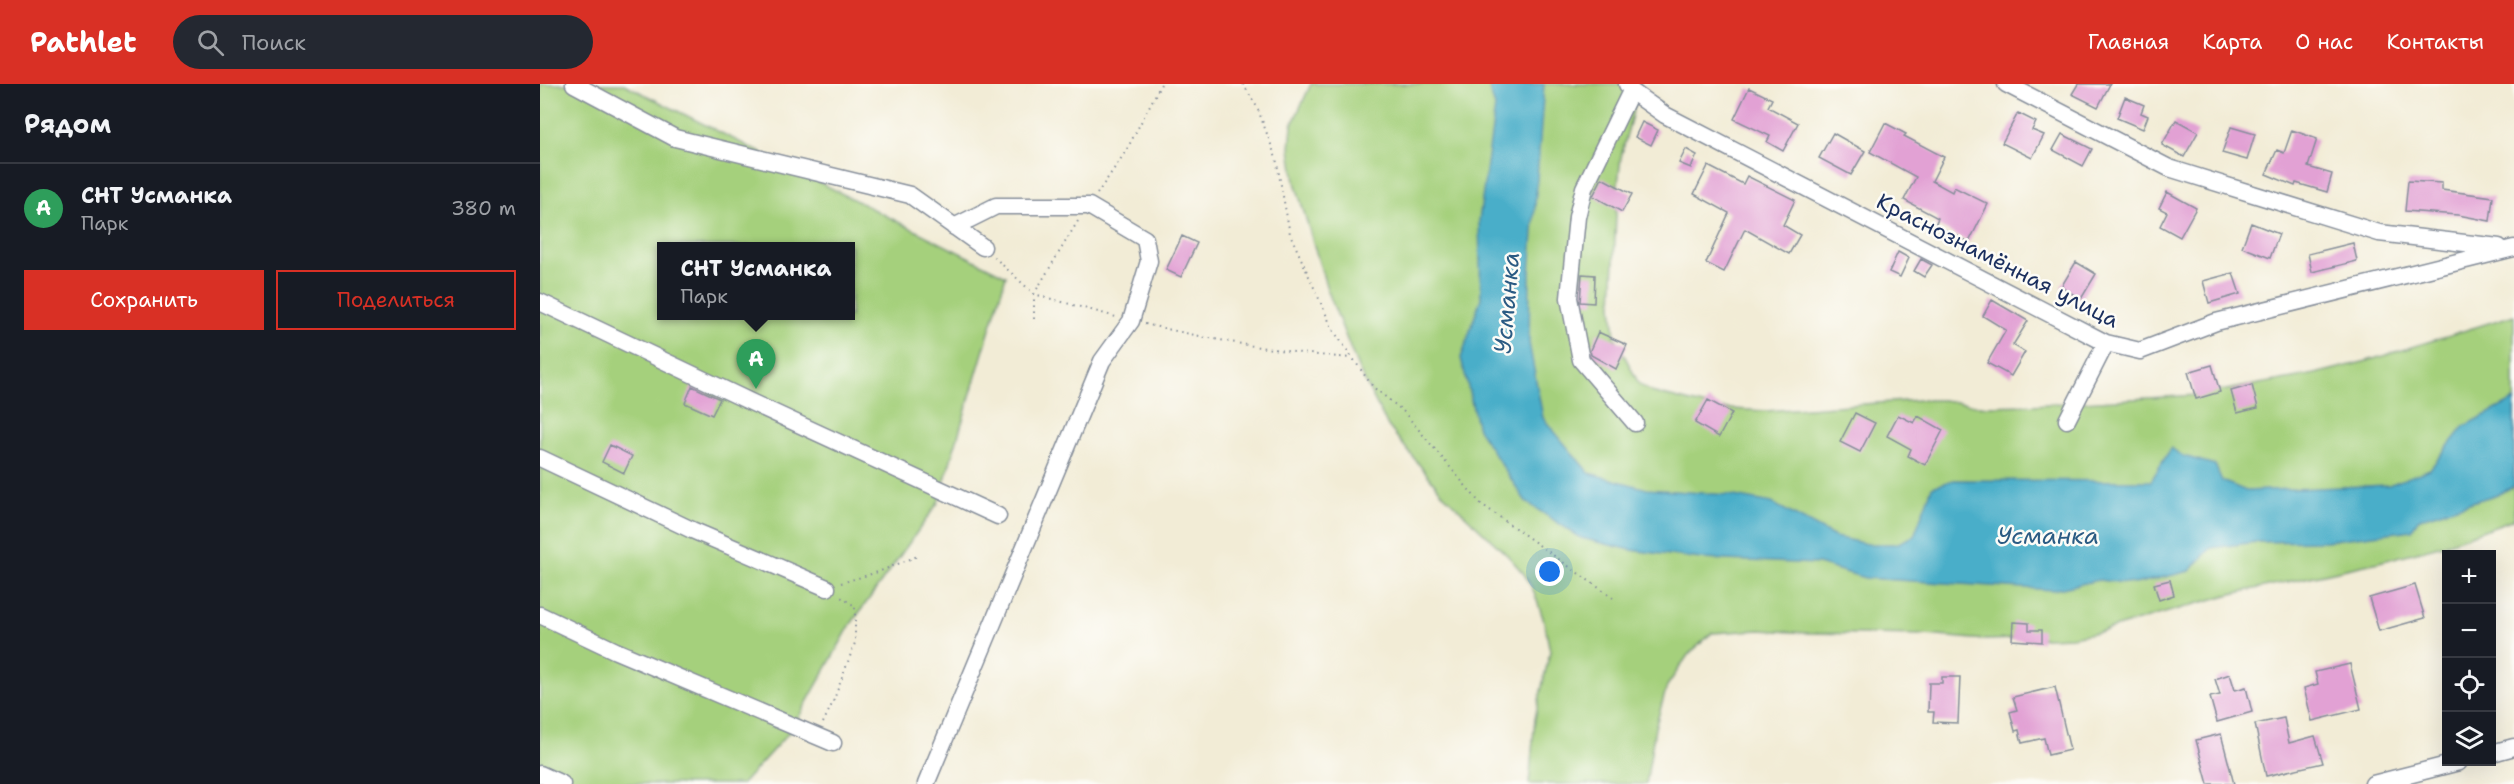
<!DOCTYPE html>
<html lang="ru">
<meta charset="utf-8">
<style>
body{margin:0;font-family:"Shantell Sans",sans-serif;background:#242831;color:#f1f3f6}
.controls{position:absolute;right:18px;bottom:18px;display:grid;overflow:hidden;border-radius:0px;box-shadow:0 6px 24px #0002}
.controls button{width:54px;height:54px;display:grid;place-items:center;padding:0;border:0;border-bottom:2px solid #363941;background:#171b24;color:#f1f3f6;font:30px sans-serif}
.you{position:absolute;left:1010px;top:488px;width:21px;height:21px;margin:-15px;border:4px solid #fff;border-radius:50%;background:#1a73e8;box-shadow:0 0 0 9px #1a73e833}
.badge{display:grid;place-items:center;width:39px;height:39px;border-radius:50%;background:#d93025;color:#fff;font-size:20px;font-weight:700}
.pin{position:absolute;translate:-50% -50px;filter:drop-shadow(0 2px 3px #0008)}
.pin::after{content:'';position:absolute;top:32px;width:21px;height:18px;background:inherit;clip-path:polygon(0 0,100% 0,50% 100%)}
.popup{position:absolute;left:117px;top:158px;width:198px;height:78px;box-sizing:border-box;display:grid;place-content:center;border-radius:0px;background:#171b24;filter:drop-shadow(0 2px 4px #0005);font-size:20px;white-space:nowrap;color:#9ea1a6}
.popup b{font-size:22px;color:#f1f3f6}
.popup::after{content:'';position:absolute;left:50%;top:100%;margin-left:-12px;border:12px solid transparent;border-top-color:#171b24}
.list{margin:0;padding:0;list-style:none}
h2{display:flex;justify-content:space-between;align-items:center;height:78px;margin:0;padding:0 24px;font-size:26px}
h2 small{font-size:20px;font-weight:400;color:#9ea1a6}
.list li{display:grid;grid-template-columns:39px 1fr auto;gap:18px;align-items:center;box-sizing:border-box;height:90px;padding:0 24px;border-top:2px solid #363941}
.list b{display:block;font-size:22px;white-space:nowrap}
.list p{margin:0;font-size:20px;white-space:nowrap;color:#9ea1a6}
.list em{font-size:20px;font-style:normal;color:#9ea1a6}
.actions{display:flex;gap:12px;padding:18px 24px}
.actions a{flex:1;padding:14px 0;border:2px solid #d93025;border-radius:0px;text-align:center;font-size:21px;color:#d93025}
.actions .main{background:#d93025;color:#fff}
.icon{flex:none;width:33px;height:33px;fill:none;stroke:currentColor;stroke-width:2;stroke-linecap:round;stroke-linejoin:round}
.map{position:relative;flex:none;width:1974px;height:700px;overflow:hidden}
header{display:flex;align-items:center;gap:36px;box-sizing:border-box;height:84px;padding:0 30px;background:#d93025;color:#fff}
header strong{font-size:28px}
nav{display:flex;gap:33px;margin-inline-start:auto;font-size:21px}
.search{width:420px;height:54px;background:#242831;display:flex;align-items:center;gap:15px;box-sizing:border-box;padding:0 21px;border-radius:33px;color:#9ea1a6;font-size:22px}
main{display:flex}
aside{flex:1;background:#171b24}
.map>svg:first-child{display:block}
.green{fill:#a5d07c;stroke:#60806d;stroke-width:1.5;fill-rule:evenodd}
.water{fill:#4aaec9;stroke:#326e94;stroke-width:1.5}
.building{fill:#e2a1d4}
.lines{fill:none;stroke-linecap:round;stroke-linejoin:round}
.minor-casing{stroke:#868e9a;stroke-width:19}
.path{stroke:#868e9a;stroke-width:2;stroke-dasharray:1.5 4.5;stroke-linecap:butt}
.minor{stroke:#fff;stroke-width:16}
.labels{text-anchor:middle;stroke-width:5;stroke-linejoin:round;paint-order:stroke}
.street-label{font-size:22px;fill:#1b2f5e;stroke:#fdfcf7}
.water-label{font-size:24px;font-style:italic;fill:#2b5b83;stroke:#fdfcf7}
</style>
<header>
<strong>Pathlet</strong>
<div class="search"><svg class="icon" aria-label="search" viewBox="0 0 24 24"><circle cx="10" cy="10" r="6"/><path d="M15 15l6 6"/></svg>Поиск</div>
<nav><a>Главная</a><a>Карта</a><a>О нас</a><a>Контакты</a></nav>
</header>
<main>
<aside>
<h2>Рядом<small></small></h2>
<ul class="list">
<li><span class="badge" style="background:#2e9e5b">A</span><div><b>СНТ Усманка</b><p>Парк</p></div><em>380 m</em></li>
</ul>
<div class="actions"><a class="main">Сохранить</a><a>Поделиться</a></div>
</aside>
<div class="map">
<svg width="1974" height="700" viewBox="0 0 1974 700">
<rect width="100%" height="100%" fill="#fdfcf7"/>
<filter id="ink" filterUnits="userSpaceOnUse"><feTurbulence type="fractalNoise" baseFrequency=".0167" numOctaves="2"/><feDisplacementMap in="SourceGraphic" scale="12" xChannelSelector="R" yChannelSelector="G"/><feConvolveMatrix kernelMatrix="1 2 1 2 8 2 1 2 1" color-interpolation-filters="sRGB"/></filter>
<filter id="wash" filterUnits="userSpaceOnUse"><feTurbulence type="fractalNoise" baseFrequency=".008" numOctaves="4" result="noise"/><feDisplacementMap in="SourceGraphic" scale="24" xChannelSelector="R" yChannelSelector="G"/><feGaussianBlur stdDeviation="1.35" result="paint"/><feColorMatrix in="noise" values="0 0 0 0 0 0 0 0 0 0 0 0 0 0 0 0 0 1.4 0 .05"/><feComposite in="paint" operator="in"/></filter>
<g filter="url(#wash)">
<rect width="100%" height="100%" fill="#f2ecd6"/>
<path class="green" d="M0,0H84L466,192L398,419L311,540L252,645L202,700H0ZM122,162H310V232H122Z
M771,0H1100L1081,73L1077,109L1072,221L1075,253L1099,300L1111,308L1175,324L1226,327L1379,316H1403L1442,322L1492,321L1658,311L1775,290L1827,277L1974,231V435L1903,461L1839,478L1687,511L1563,547L1532,553L1446,556L1385,551L1267,549L1220,546L1172,549L1148,571L1127,602L1115,644L1106,700H989L995,634L1010,567L1004,537L994,508L984,490L968,472L903,410L848,342L818,284L787,205L755,98L750,65L752,41Z"/>
<path class="water" d="M948,0H1004L990,189L989,259L1003,334L1049,389L1107,405L1189,411L1232,419L1295,453L1327,460H1356L1374,452L1392,403L1413,396L1611,397L1631,364L1643,372L1675,381L1682,397L1706,407L1849,401L1890,385L1924,342L1974,316V402L1961,409L1878,435L1872,446L1785,457L1716,458L1671,464L1650,487L1595,500L1559,496L1513,506L1325,494L1278,480L1161,475L1091,466L1041,454L986,418L938,345L921,274L941,214L939,137L955,23Z"/>
<g id="blocks">
<path class="building" d="M1538,0H1570L1558,23L1532,10Z
M1209,4L1232,15L1228,23L1258,39L1243,67L1227,58L1230,52L1194,35Z
M1585,13L1604,21L1601,29L1608,32L1603,45L1577,34Z
M1478,29L1496,38L1492,46L1504,51L1492,74L1462,59Z
M1636,36L1658,48L1644,73L1622,61Z
M1102,38L1118,46L1111,61L1095,53Z
M1345,39L1366,50L1364,52L1404,73L1392,97L1412,108L1414,103L1448,120L1429,158L1395,141L1398,134L1364,116L1376,93L1330,68Z
M1691,43L1715,50L1707,76L1682,69Z
M1752,46L1777,55L1768,83L1792,90L1787,108L1756,99L1755,102L1726,90L1737,66L1744,69Z
M1293,49L1325,67L1311,91L1279,74Z
M1522,50L1552,65L1543,82L1513,66Z
M1146,65L1157,71L1151,84L1139,79Z
M1168,82L1203,100L1207,92L1255,116L1243,141L1260,151L1249,170L1205,145L1184,188L1166,179L1189,129L1154,110Z
M1062,94L1092,110L1082,128L1053,112Z
M1868,97L1902,99V106L1953,113L1950,137L1918,131L1865,127Z
M1627,108L1656,124L1640,153L1620,142L1627,128L1619,124Z
M1711,139L1739,150L1730,174L1702,163Z
M642,152L657,159L641,193L626,186Z
M1813,159L1817,177L1772,188L1768,170Z
M1358,168L1369,174L1360,193L1349,188Z
M1381,175L1392,181L1384,193L1374,187Z
M1536,178L1556,190L1541,215L1521,203Z
M1693,189L1700,210L1669,219L1663,197Z
M1042,190L1055,191L1054,219L1040,218Z
M1452,216L1488,237L1473,261L1485,268L1471,292L1447,279L1466,246L1443,232Z
M1058,248L1087,261L1076,285L1051,271L1050,266Z
M1672,281L1680,308L1656,315L1648,288Z
M1712,301L1718,324L1697,329L1691,307Z
M152,302L180,315L172,331L145,319Z
M1168,316L1192,329L1179,353L1155,339Z
M1315,329L1335,339L1320,368L1300,358Z
M1358,331L1374,339L1378,332L1403,346L1385,381L1368,372L1371,365L1347,352Z
M70,361L92,372L84,389L62,378Z
M1630,496L1634,511L1619,516L1614,500Z
M1875,501L1885,534L1839,547L1829,514Z
M1473,538L1489,539V546H1502V558L1472,556Z
M1810,580L1821,625L1772,637L1764,604L1778,600L1775,588Z
M1690,590L1695,606L1706,603L1712,628L1677,638L1670,613L1680,611L1675,595Z
M1402,593H1420L1418,639L1393,638L1394,628H1388L1389,599H1402Z
M1515,603L1530,666L1508,671L1504,654L1482,659L1479,646L1475,647L1470,628L1477,626L1473,613Z
M1744,634L1749,659L1775,652L1783,679L1726,692L1715,640Z
M1681,650L1694,700H1668L1656,656Z"/>
</g>
</g>
<g filter="url(#ink)">
<use href="#blocks" fill-opacity="0" stroke="#868e9a" stroke-width="1.5"/>
<g class="lines">
<g class="minor-casing">
<path id="minor" d="M34,0L135,54L370,111L443,163
M1087,0L1091,7L1125,31L1566,259L1600,267L1676,238L1974,164
M1466,0L1629,84L1839,149L1959,163
M1091,7L1044,104L1037,133L1029,214L1041,276L1095,339
M0,218L215,320L458,432
M1527,336L1566,259
M0,374L152,446L287,504
M0,531L76,567L293,659
M1952,669L1974,663
M0,690L22,700
M386,700L562,277L591,237L609,177L605,155L549,122H456L414,143
M1833,700L1919,678"/>
</g>
<path class="path" d="M703,0L717,23L736,74L750,150L793,246L833,303L863,327L940,419L1073,514
M557,110L586,67L621,0
M538,137L494,210L576,233
M454,173L494,210V235
M605,240C674,256 742,269 812,274
M301,499L338,488L380,471
M283,639L293,618L315,559V522L299,512"/>
<use href="#minor" class="minor"/>
</g>
</g>
<g class="labels">
<g class="street-label">
<text transform="translate(1458 176) rotate(27)" y="8">Краснознамённая улица</text>
</g>
<g class="water-label">
<text transform="translate(967 219) rotate(-85)" y="8">Усманка</text>
<text x="1508" y="460">Усманка</text>
</g>
</g>
</svg>
<div class="controls">
<button>+</button>
<button>−</button>
<button><svg class="icon" aria-label="locate" viewBox="0 0 24 24"><circle cx="12" cy="12" r="6"/><path d="M12 2v4M12 18v4M2 12h4M18 12h4"/></svg></button>
<button><svg class="icon" aria-label="layers" viewBox="0 0 24 24"><path d="M12 4l9 5-9 5-9-5zM3 14l9 5 9-5"/></svg></button>
</div>
<div class="you"></div>
<div class="pin badge" style="left:216px;top:305px;background:#2e9e5b">A</div>
<div class="popup"><b>СНТ Усманка</b>Парк</div>
</div>
</main>
